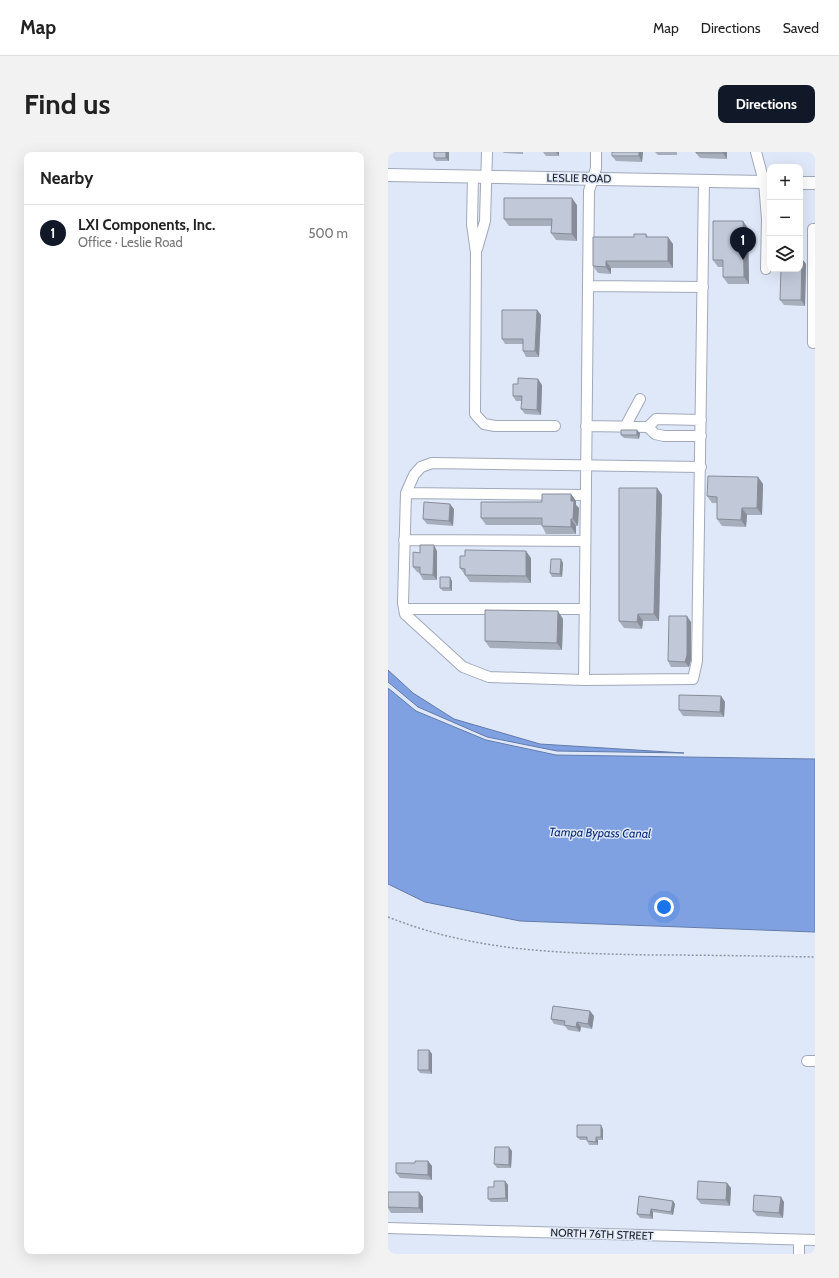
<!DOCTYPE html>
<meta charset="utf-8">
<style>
body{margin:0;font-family:Cabin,sans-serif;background:#f2f2f2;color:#222}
.controls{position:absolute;right:12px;top:12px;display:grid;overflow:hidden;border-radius:8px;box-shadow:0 4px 16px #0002}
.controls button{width:36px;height:36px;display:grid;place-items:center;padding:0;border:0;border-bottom:1px solid #e0e0e0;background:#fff;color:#222;font:20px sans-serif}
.you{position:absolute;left:276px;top:755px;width:14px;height:14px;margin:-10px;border:3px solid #fff;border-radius:50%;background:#1a73e8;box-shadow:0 0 0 6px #1a73e833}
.badge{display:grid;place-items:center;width:26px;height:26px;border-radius:50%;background:#111827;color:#fff;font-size:13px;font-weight:700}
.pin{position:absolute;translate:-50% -33px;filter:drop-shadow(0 1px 2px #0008)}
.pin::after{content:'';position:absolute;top:21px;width:14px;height:12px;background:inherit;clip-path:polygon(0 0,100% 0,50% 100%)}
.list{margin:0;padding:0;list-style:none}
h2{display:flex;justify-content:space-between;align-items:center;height:52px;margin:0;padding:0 16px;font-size:17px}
h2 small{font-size:13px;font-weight:400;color:#767676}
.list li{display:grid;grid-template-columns:26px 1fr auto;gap:12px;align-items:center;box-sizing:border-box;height:56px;padding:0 16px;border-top:1px solid #e0e0e0}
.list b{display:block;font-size:15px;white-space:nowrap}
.list p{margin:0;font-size:13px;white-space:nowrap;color:#767676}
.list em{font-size:13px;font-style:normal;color:#767676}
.icon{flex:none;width:22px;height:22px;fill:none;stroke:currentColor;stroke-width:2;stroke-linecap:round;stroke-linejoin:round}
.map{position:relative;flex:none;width:427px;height:1102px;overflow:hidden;border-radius:8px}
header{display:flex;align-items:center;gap:24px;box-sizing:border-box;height:56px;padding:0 20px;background:#fff;border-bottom:1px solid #e0e0e0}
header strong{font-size:19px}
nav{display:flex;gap:22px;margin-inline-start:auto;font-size:14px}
.intro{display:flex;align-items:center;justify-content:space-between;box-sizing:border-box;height:96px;padding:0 24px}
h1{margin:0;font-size:28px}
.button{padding:10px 18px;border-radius:8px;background:#111827;color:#fff;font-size:14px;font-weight:700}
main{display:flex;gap:24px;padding:0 24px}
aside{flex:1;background:#fff;border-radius:8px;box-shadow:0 4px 16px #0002}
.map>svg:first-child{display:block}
.water{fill:#80a1e1;stroke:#637baa}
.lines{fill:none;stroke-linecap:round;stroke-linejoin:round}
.minor-casing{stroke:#a1a9b9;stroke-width:12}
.major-casing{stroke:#a1a9b9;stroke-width:14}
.path{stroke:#8e95a1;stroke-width:1.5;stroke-dasharray:2 2;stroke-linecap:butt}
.minor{stroke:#fff;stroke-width:10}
.major{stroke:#fff;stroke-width:12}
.wall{fill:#a6adbb}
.shaded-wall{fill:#878d98}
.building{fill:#c1c9d9;stroke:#878d98}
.labels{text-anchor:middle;stroke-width:3;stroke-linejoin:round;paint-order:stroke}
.street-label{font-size:11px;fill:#202329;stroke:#dfe8f8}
.water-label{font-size:12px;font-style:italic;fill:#0b2c75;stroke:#dfe8f8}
</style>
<header>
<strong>Map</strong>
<nav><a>Map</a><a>Directions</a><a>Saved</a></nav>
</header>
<div class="intro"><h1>Find us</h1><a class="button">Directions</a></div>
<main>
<aside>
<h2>Nearby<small></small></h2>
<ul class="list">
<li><span class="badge">1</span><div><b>LXI Components, Inc.</b><p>Office · Leslie Road</p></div><em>500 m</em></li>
</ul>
</aside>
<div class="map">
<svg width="427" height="1102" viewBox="0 0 427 1102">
<rect width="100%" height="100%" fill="#dfe8f8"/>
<path class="water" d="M0,518L25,541L66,567L152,592L296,601L169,599L99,585L30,555L0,530Z
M0,536L28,559L98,588L168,603L427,607V780L132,769L37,750L0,732Z"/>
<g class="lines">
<g class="minor-casing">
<path id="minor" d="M368,0L376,30L379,67L378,117
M85,24L84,72L88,101L87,262L96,272L107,274H167
M89,97L97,69L99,0
M200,134L315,135
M425,191V77H427
M198,274L260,275L268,267L313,268
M237,275L252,247
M260,275L267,282L276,284H313
M313,315L44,311L33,315L26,323L18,341L15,451L17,462L75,515L101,525L196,528L305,527L309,509L316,29
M18,341L198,343
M16,388L197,389
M16,457H197
M196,528L201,39L208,16V0
M419,909H427
M0,1076L427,1088
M411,1102V1088"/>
</g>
<g class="major-casing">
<path id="major" d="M0,23L382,30
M412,31H427"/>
</g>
<path class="path" d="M0,765C88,800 170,801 263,803C318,803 372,804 427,805"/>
<use href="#minor" class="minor"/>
<use href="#major" class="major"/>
</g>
<path class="wall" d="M46,0H61V9H48L46,6Z
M115,0H135V2L116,1Z
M155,0H171V4H158Z
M224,0H255L254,10L228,9L224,4Z
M267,0H289V3H270Z
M339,0V7L312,6L308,1Z
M189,53V89L168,88L163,81V74H121L116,67Z
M360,76L361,132H340L335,125V115H330L325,108Z
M258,82L260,85L285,92V116H223V122L210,121L205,114L246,85Z
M413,107H414L418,112L417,154L396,153L392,148Z
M149,158L153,163L151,205H138L135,199V192H117L114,187Z
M154,233L153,263L137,262L133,257L134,249H128L125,244Z
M252,281L251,287L236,286L233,283Z
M370,325L375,332L374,363H359L358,375L334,374L329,367V351H324L319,344Z
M269,336L274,343L271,469H255L254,477L236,476L231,469Z
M183,342L188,349V353L191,356L190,374H188V382H158L154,374V373H98L93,366Z
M66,357L65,374L39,372L35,367Z
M49,399V428H35L32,422V421L29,420L25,415L32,401Z
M143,406V431L82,430L72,416Z
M175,411L174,425H164L162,421Z
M64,429V439H55L52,436Z
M175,467L174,498L102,496L97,489Z
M303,470V508L301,515H283L280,509Z
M333,544L337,550L336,565L295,564L291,558Z
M202,859L206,864L204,877L193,875L192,880L180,878L177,874L166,872L163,867Z
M41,898L44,902V922L32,921L30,918Z
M215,977V988H210V993H201L199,988H192L189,985Z
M124,999L123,1016H109L106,1012Z
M40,1009L44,1014V1028L12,1026L8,1021L27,1011Z
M117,1029L120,1033V1050H103L100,1047Z
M339,1031L343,1036L342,1054L313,1052L309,1047Z
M0,1040H31L35,1045V1061H3L0,1056Z
M251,1044L285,1049L287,1052L285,1063L265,1060V1067L252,1066L249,1062Z
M396,1050L395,1066L369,1064L365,1059Z"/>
<path class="shaded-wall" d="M58,0H61V9L58,6Z
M168,0H171V4Z
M251,0H255L254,10L251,4Z
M335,0H339V7L335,1Z
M184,46L189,53V89L184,82Z
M355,69L360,76L361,132L356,125Z
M280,85L285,92V116L280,109Z
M414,107L418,112L417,154L413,148Z
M218,109L223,116V122L218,115Z
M149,158L153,163L151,205L147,199Z
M150,227L154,233L153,263L149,258Z
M249,278L252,281L251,287L249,283Z
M370,325L375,332L374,363L369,356Z
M269,336L274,343L271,469L266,462Z
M183,342L188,349V353L191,356L190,374L185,367L183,349Z
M62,352L66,357L65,374L61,369Z
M354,356L359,363L358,375L353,368Z
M183,367L188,374V382L183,375Z
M46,393L49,399V428L45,423Z
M138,399L143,406V431L138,424Z
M173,407L175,411L174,425L172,422Z
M62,425L64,429V439L62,436Z
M170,459L175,467L174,498L169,491Z
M250,462L255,469L254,477L249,470Z
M299,464L303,470V508L301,515L297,510Z
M333,544L337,550L336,565L332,560Z
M202,859L206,864L204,877L200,872Z
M189,870L193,875L192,880L188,875Z
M41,898L44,902V922L41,918Z
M213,973L215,977V988L213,985Z
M208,985L210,988V993L208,990Z
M121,995L124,999L123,1016L121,1013Z
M40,1009L44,1014V1028L40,1023Z
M117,1029L120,1033V1050L118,1046Z
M339,1031L343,1036L342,1054L338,1048Z
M31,1040L35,1045V1061L31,1056Z
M393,1045L396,1050L395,1066L391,1061Z
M285,1049L287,1052L285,1063L283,1060Z
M263,1057L265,1060V1067L262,1063Z"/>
<path class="building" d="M46,0H58V6H46Z
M224,0H251V4H224Z
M308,0H335V1H308Z
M116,46H184V82L163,81L164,67H116Z
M325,69H355L356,125H335V108H325Z
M246,82H258V85H280V109H218V115L205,114V85H246Z
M412,107H414L413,148H392L393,117H412Z
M114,158H149L147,199H135V187H114Z
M130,226L150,227L149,258L133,257L134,244H125V232H130Z
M233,278H249V283H233Z
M320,324L370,325L369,356H354L353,368L329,367V345L319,344Z
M231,336H269L266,462H250L249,470L231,469Z
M154,342H183V349H186L185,367H183V375L154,374V366H93V350H154Z
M36,350L62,352L61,369L35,367Z
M32,393H46L45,423L32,422V415H25V400L32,401Z
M77,398L138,399V424L77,423V417L72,416V404H77Z
M163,407H173L172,422L162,421Z
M52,425H62V436H52Z
M97,458L170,459L169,491L97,489Z
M281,464H299V503L297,510L280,509Z
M291,543L333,544L332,560L291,558Z
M165,854L202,859L200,872L189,870L188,875L176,873L177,869L163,867Z
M30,898H41V918H30Z
M189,973H213V985H208V990L199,989V985H189Z
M107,995H121V1013L106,1012Z
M27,1009H40V1023L8,1021V1011H27Z
M106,1029H117L118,1046L100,1047V1035H106Z
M310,1029L339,1031L338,1048L309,1047Z
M0,1040H31V1056L0,1055Z
M366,1043L393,1045L391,1061L365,1059Z
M251,1044L285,1049L283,1060L263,1057L262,1063L249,1062Z"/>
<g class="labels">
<g class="street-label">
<text transform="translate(191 26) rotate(1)" y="4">LESLIE ROAD</text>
<text transform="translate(214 1082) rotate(2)" y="4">NORTH 76TH STREET</text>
</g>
<g class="water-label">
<text transform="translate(212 681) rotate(1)" y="4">Tampa Bypass Canal</text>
</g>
</g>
</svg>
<div class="controls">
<button>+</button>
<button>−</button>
<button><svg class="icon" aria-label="layers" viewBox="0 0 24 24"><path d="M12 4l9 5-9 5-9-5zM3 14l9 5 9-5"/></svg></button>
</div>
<div class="you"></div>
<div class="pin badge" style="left:355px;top:108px">1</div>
</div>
</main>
